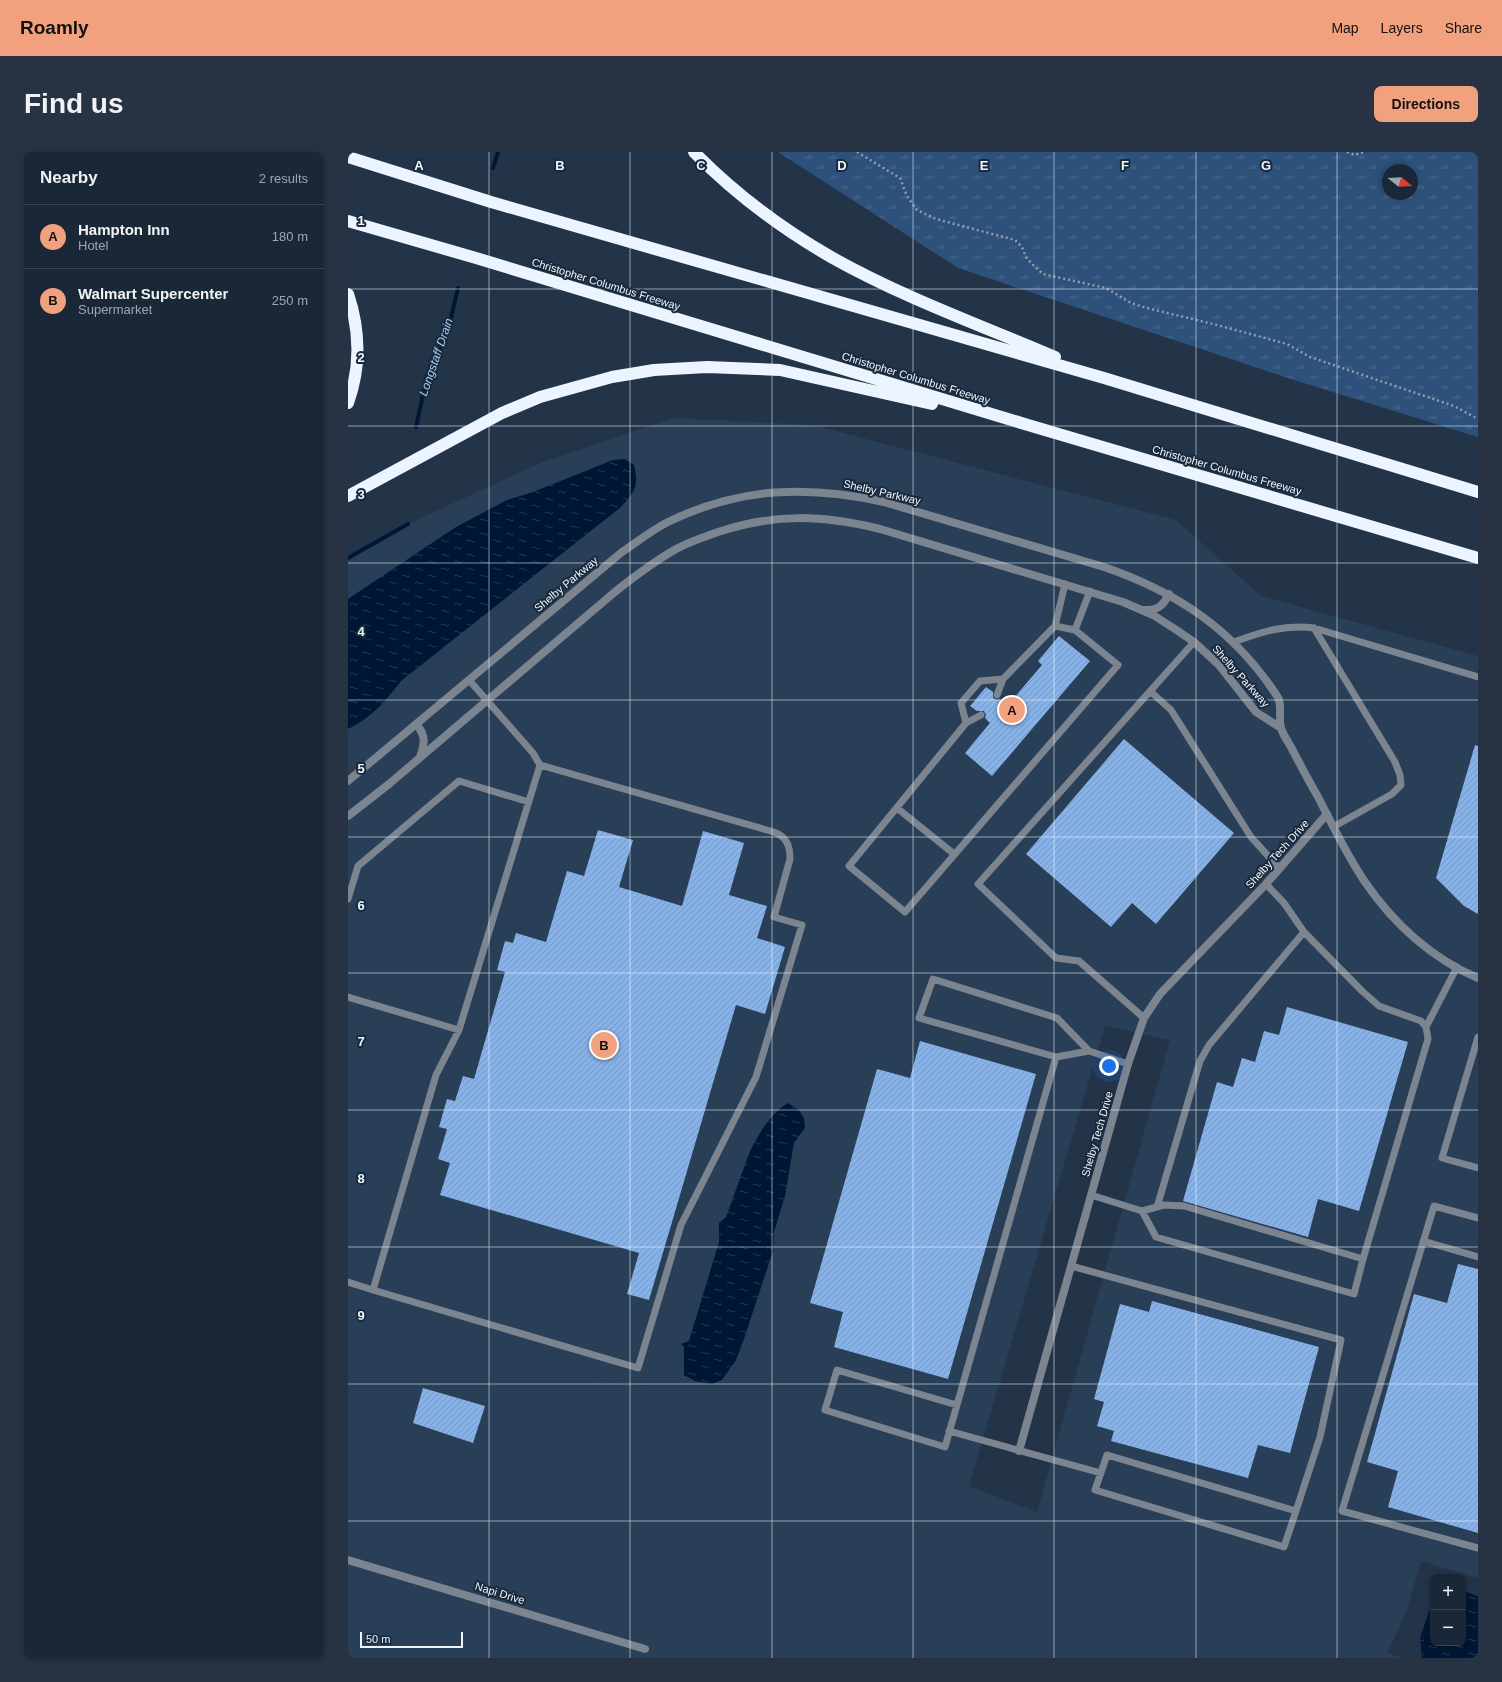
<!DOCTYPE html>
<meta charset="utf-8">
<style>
body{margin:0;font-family:Helvetica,sans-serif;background:#273342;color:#f1f3f6}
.controls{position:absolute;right:12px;bottom:12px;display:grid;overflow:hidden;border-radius:8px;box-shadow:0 2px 6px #0003}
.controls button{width:36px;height:36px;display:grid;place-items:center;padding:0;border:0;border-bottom:1px solid #384451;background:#1a2736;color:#f1f3f6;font:20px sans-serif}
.compass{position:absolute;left:1034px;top:12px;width:36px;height:36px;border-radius:50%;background:#1a2736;box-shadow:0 2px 6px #0003;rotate:108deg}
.scale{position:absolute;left:12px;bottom:10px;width:103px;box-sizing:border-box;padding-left:4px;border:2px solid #eff5fd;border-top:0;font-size:11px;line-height:14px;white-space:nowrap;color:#eff5fd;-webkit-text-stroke:3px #1a2a3d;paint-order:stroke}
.you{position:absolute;left:761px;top:914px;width:14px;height:14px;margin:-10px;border:3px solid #fff;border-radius:50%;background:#1a73e8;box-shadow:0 0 0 6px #1a73e833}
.badge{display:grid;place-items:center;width:26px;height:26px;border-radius:50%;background:#f2a17e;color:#111;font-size:13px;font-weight:700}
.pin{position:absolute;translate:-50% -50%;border:2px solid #fff;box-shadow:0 1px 4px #0006}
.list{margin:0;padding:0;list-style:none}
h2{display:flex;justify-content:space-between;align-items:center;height:52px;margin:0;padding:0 16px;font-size:17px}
h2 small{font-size:13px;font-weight:400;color:#9fa5ad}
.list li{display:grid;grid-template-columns:26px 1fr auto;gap:12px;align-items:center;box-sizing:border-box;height:64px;padding:0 16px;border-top:1px solid #384451}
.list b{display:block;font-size:15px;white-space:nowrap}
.list p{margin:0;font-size:13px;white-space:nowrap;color:#9fa5ad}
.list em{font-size:13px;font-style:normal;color:#9fa5ad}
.map{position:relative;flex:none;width:1130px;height:1506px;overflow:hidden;border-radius:8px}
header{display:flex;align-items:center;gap:24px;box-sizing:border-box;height:56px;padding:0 20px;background:#f2a17e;color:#111}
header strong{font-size:19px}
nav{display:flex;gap:22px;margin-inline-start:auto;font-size:14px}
.intro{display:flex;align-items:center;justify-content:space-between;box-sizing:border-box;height:96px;padding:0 24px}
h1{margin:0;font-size:28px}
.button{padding:10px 18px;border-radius:8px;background:#f2a17e;color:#111;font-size:14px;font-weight:700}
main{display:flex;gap:24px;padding:0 24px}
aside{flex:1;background:#1a2736;border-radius:8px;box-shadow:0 2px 6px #0003}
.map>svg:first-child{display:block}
.built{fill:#293e57;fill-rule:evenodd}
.grass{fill:url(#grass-tufts);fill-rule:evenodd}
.water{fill:url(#water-ripples)}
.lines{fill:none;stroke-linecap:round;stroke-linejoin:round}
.stream{stroke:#001635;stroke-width:4}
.building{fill:url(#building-hatch)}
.path{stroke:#939eab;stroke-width:2.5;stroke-dasharray:2 3;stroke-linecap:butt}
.service{stroke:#7b848f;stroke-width:7}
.minor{stroke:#7b848f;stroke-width:8}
.tertiary{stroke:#7b848f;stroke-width:8}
.motorway{stroke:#ecf4ff;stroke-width:12}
.grid{fill:none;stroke:#eff5fd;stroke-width:1;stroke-opacity:0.55}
.labels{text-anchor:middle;stroke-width:4;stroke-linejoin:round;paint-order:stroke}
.street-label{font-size:11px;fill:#eff5fd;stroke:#1a2a3d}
.water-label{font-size:12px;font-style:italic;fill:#a9ccf7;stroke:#1a2a3d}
.grid-label{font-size:13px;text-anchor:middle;font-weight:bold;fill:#eff5fd;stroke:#1a2a3d;stroke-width:4;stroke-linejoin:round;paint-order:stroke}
</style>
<header>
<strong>Roamly</strong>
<nav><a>Map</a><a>Layers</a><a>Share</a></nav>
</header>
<div class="intro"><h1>Find us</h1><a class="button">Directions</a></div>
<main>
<aside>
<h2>Nearby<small>2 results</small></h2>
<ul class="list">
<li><span class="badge">A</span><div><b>Hampton Inn</b><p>Hotel</p></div><em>180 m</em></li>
<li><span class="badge">B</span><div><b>Walmart Supercenter</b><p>Supermarket</p></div><em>250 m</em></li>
</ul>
</aside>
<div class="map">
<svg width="1130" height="1506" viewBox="0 0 1130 1506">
<defs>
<pattern id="grass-tufts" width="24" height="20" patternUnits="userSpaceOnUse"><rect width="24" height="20" fill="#2d517b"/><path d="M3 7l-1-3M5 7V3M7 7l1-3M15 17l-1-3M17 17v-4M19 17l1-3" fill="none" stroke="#4c6b8f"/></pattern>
<pattern id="water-ripples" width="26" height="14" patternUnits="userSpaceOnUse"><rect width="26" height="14" fill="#001635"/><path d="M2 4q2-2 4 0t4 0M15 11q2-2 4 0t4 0" fill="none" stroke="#263853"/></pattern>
<pattern id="building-hatch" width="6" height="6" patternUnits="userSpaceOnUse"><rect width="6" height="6" fill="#88b2e6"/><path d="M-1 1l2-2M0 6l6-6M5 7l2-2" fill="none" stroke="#7898c0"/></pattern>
</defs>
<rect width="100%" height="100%" fill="#233448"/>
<path class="built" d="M325,266L465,273L828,368L913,444L1130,504V1426L1073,1409L1058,1461L1039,1501L1054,1506H0V406L60,372L192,311ZM757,874L822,888L689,1360L621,1334ZM137,1193L397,1268L475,1291L138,1193Z"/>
<path class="grass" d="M430,0H1130V285L946,228L610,116ZM1040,18H1064V42H1040Z"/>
<path class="water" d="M277,307L286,313C291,335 287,339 273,355L53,529C39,548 22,567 0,577V447L108,375L159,348L185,340L265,308Z
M440,951L450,957L456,966L457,976L446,991L437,1044L426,1080L425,1099L396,1187L388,1208L374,1228L364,1232L347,1229L336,1223V1195L333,1192L341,1189L371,1090V1071L378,1065L402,999C412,980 421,963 440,951Z
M1115,1439L1130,1444V1506H1074L1072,1486L1085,1447V1491H1115Z"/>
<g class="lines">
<path class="stream" d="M145,16L150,0
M68,275L79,224L95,191L102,170L110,136
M0,406L60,372"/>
</g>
<path class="building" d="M711,484L742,509L644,624L617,601L642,571L637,566L638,563L636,559H629L622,554L638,535L645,540V546L649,548L652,547L660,553L694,513L690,509Z
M776,587L886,681L808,772L784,751L763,775L678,702Z
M1127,593L1130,594V762L1116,754L1088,726Z
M250,678L285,688L271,735L334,754L355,679L396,691L381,743L419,754L409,786L437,795L417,862L388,853L301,1148L279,1142L291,1101L92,1043L102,1011L90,1007L99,977L91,975L99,947L107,949L115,924L126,927L157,820L149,818L157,789L165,791L168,781L198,790L219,719L236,724Z
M939,855L1060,890L1011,1059L970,1047L960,1085L835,1049L869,930L885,935L894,906L907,910L916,879L931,883Z
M572,889L688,922L600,1227L486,1195L495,1160L462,1151L529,917L562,926Z
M1110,1112L1130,1117V1381L1040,1355L1050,1319L1019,1310L1066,1142L1099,1151Z
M804,1149L971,1195L942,1301L910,1293L900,1326L763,1289L766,1279L749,1274L756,1250L746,1247L772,1152L801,1160Z
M75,1236L137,1254L125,1291L65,1271Z"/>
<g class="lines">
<path class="path" d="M509,0L552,26L559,44L569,58L588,67L667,88L674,95L678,105L685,113L695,122L758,136L783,151L799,156L869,173L939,192L962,205L1106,254L1130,267
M999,0L1007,3L1015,0"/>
<path class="service" d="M717,432L707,474L655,527L632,529L613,551L618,571L501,714L557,760L770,513L727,478L742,439
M707,474L727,478
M966,476L1047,610L1052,623L1053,633L1044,642L985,675
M886,490C913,480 937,472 966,476L1130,525
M802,539L823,558L903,685L931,716
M649,543L655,527
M618,571L633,563
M549,656L606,702
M918,732L936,751L956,780L1014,839L1031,854L1073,869L1078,875L1080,887L1015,1107
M0,747L10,714L111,629L181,650
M0,845L111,878
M796,866L731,809L708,806L630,732L846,490
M1078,875L1109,815
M1130,885L1094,1006L1130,1016
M741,899L709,866L585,827L571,866L708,905L741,899L780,912
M743,1043L794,1059L808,1085L1006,1142L1015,1107L836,1054L816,1053L794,1059
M809,1055L852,909L861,893L956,780
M1130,1066L1086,1054L994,1359L1130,1396
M1075,1089L1130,1105
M723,1114L993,1188L972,1285L948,1359L759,1303L747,1338L936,1395L948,1359
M0,1130L25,1138L88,923L111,878L192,613L185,601L121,528
M25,1138L290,1216L333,1073L408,925L454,773L426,765L442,707C442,694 439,685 426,680L192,613
M609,1253L489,1218L477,1258L597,1295L708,905
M601,1279L753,1321"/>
<path class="minor" d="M671,1299L780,912L796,866L812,842L918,732L979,662
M0,1408L297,1497"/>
<path class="tertiary" d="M795,458C809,459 815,454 821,442
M68,572C78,583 77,591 72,605
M0,629L274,400C289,390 304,378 320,370C392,335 460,333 536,350L756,415C829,440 886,478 929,544C935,552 930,566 933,576C935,583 941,591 944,597C952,612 960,628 969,643C984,672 998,702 1017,730C1045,771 1084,807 1130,826
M0,664L41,632L268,439C287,424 307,409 328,397C341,390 356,385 370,380C428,361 474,363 532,377L775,450L805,463L827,477L846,490L871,513L908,560L933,576"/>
<path class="motorway" d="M346,0C386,41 433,76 483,105C554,145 632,173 707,205
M0,5L143,50L756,226L1130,340
M0,69L128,106L680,273L1130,406
M0,142C12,178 13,215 0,251
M0,344L154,261L192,245L264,225L306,218L359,215L432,218L584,252"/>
</g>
<path class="grid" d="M141,0V1506M282,0V1506M424,0V1506M565,0V1506M706,0V1506M848,0V1506M989,0V1506M0,137H1130M0,274H1130M0,411H1130M0,548H1130M0,685H1130M0,821H1130M0,958H1130M0,1095H1130M0,1232H1130M0,1369H1130"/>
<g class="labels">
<g class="street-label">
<text transform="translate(258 132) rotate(17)" y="4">Christopher Columbus Freeway</text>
<text transform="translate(568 226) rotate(17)" y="4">Christopher Columbus Freeway</text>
<text transform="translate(879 318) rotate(16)" y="4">Christopher Columbus Freeway</text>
<text transform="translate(534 340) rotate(13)" y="4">Shelby Parkway</text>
<text transform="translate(218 432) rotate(-40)" y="4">Shelby Parkway</text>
<text transform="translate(893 524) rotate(48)" y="4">Shelby Parkway</text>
<text transform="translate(929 702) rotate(-48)" y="4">Shelby Tech Drive</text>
<text transform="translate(749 982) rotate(-74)" y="4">Shelby Tech Drive</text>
<text transform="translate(152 1441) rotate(17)" y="4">Napi Drive</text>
</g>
<g class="water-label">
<text transform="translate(88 205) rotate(-71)" y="4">Longstaff Drain</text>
</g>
</g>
<g class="grid-label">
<text x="71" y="18">A</text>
<text x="212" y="18">B</text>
<text x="353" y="18">C</text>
<text x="494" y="18">D</text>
<text x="636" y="18">E</text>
<text x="777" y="18">F</text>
<text x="918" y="18">G</text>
<text x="13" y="73">1</text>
<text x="13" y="210">2</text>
<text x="13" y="347">3</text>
<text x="13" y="484">4</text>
<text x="13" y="621">5</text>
<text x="13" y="758">6</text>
<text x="13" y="894">7</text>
<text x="13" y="1031">8</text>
<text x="13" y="1168">9</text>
</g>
</svg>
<div class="controls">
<button>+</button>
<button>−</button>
</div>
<svg class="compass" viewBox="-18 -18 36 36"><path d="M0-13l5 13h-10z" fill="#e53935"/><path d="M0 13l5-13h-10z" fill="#9fa5ad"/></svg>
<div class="scale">50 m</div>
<div class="you"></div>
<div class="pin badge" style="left:664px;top:558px">A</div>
<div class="pin badge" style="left:256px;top:893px">B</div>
</div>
</main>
